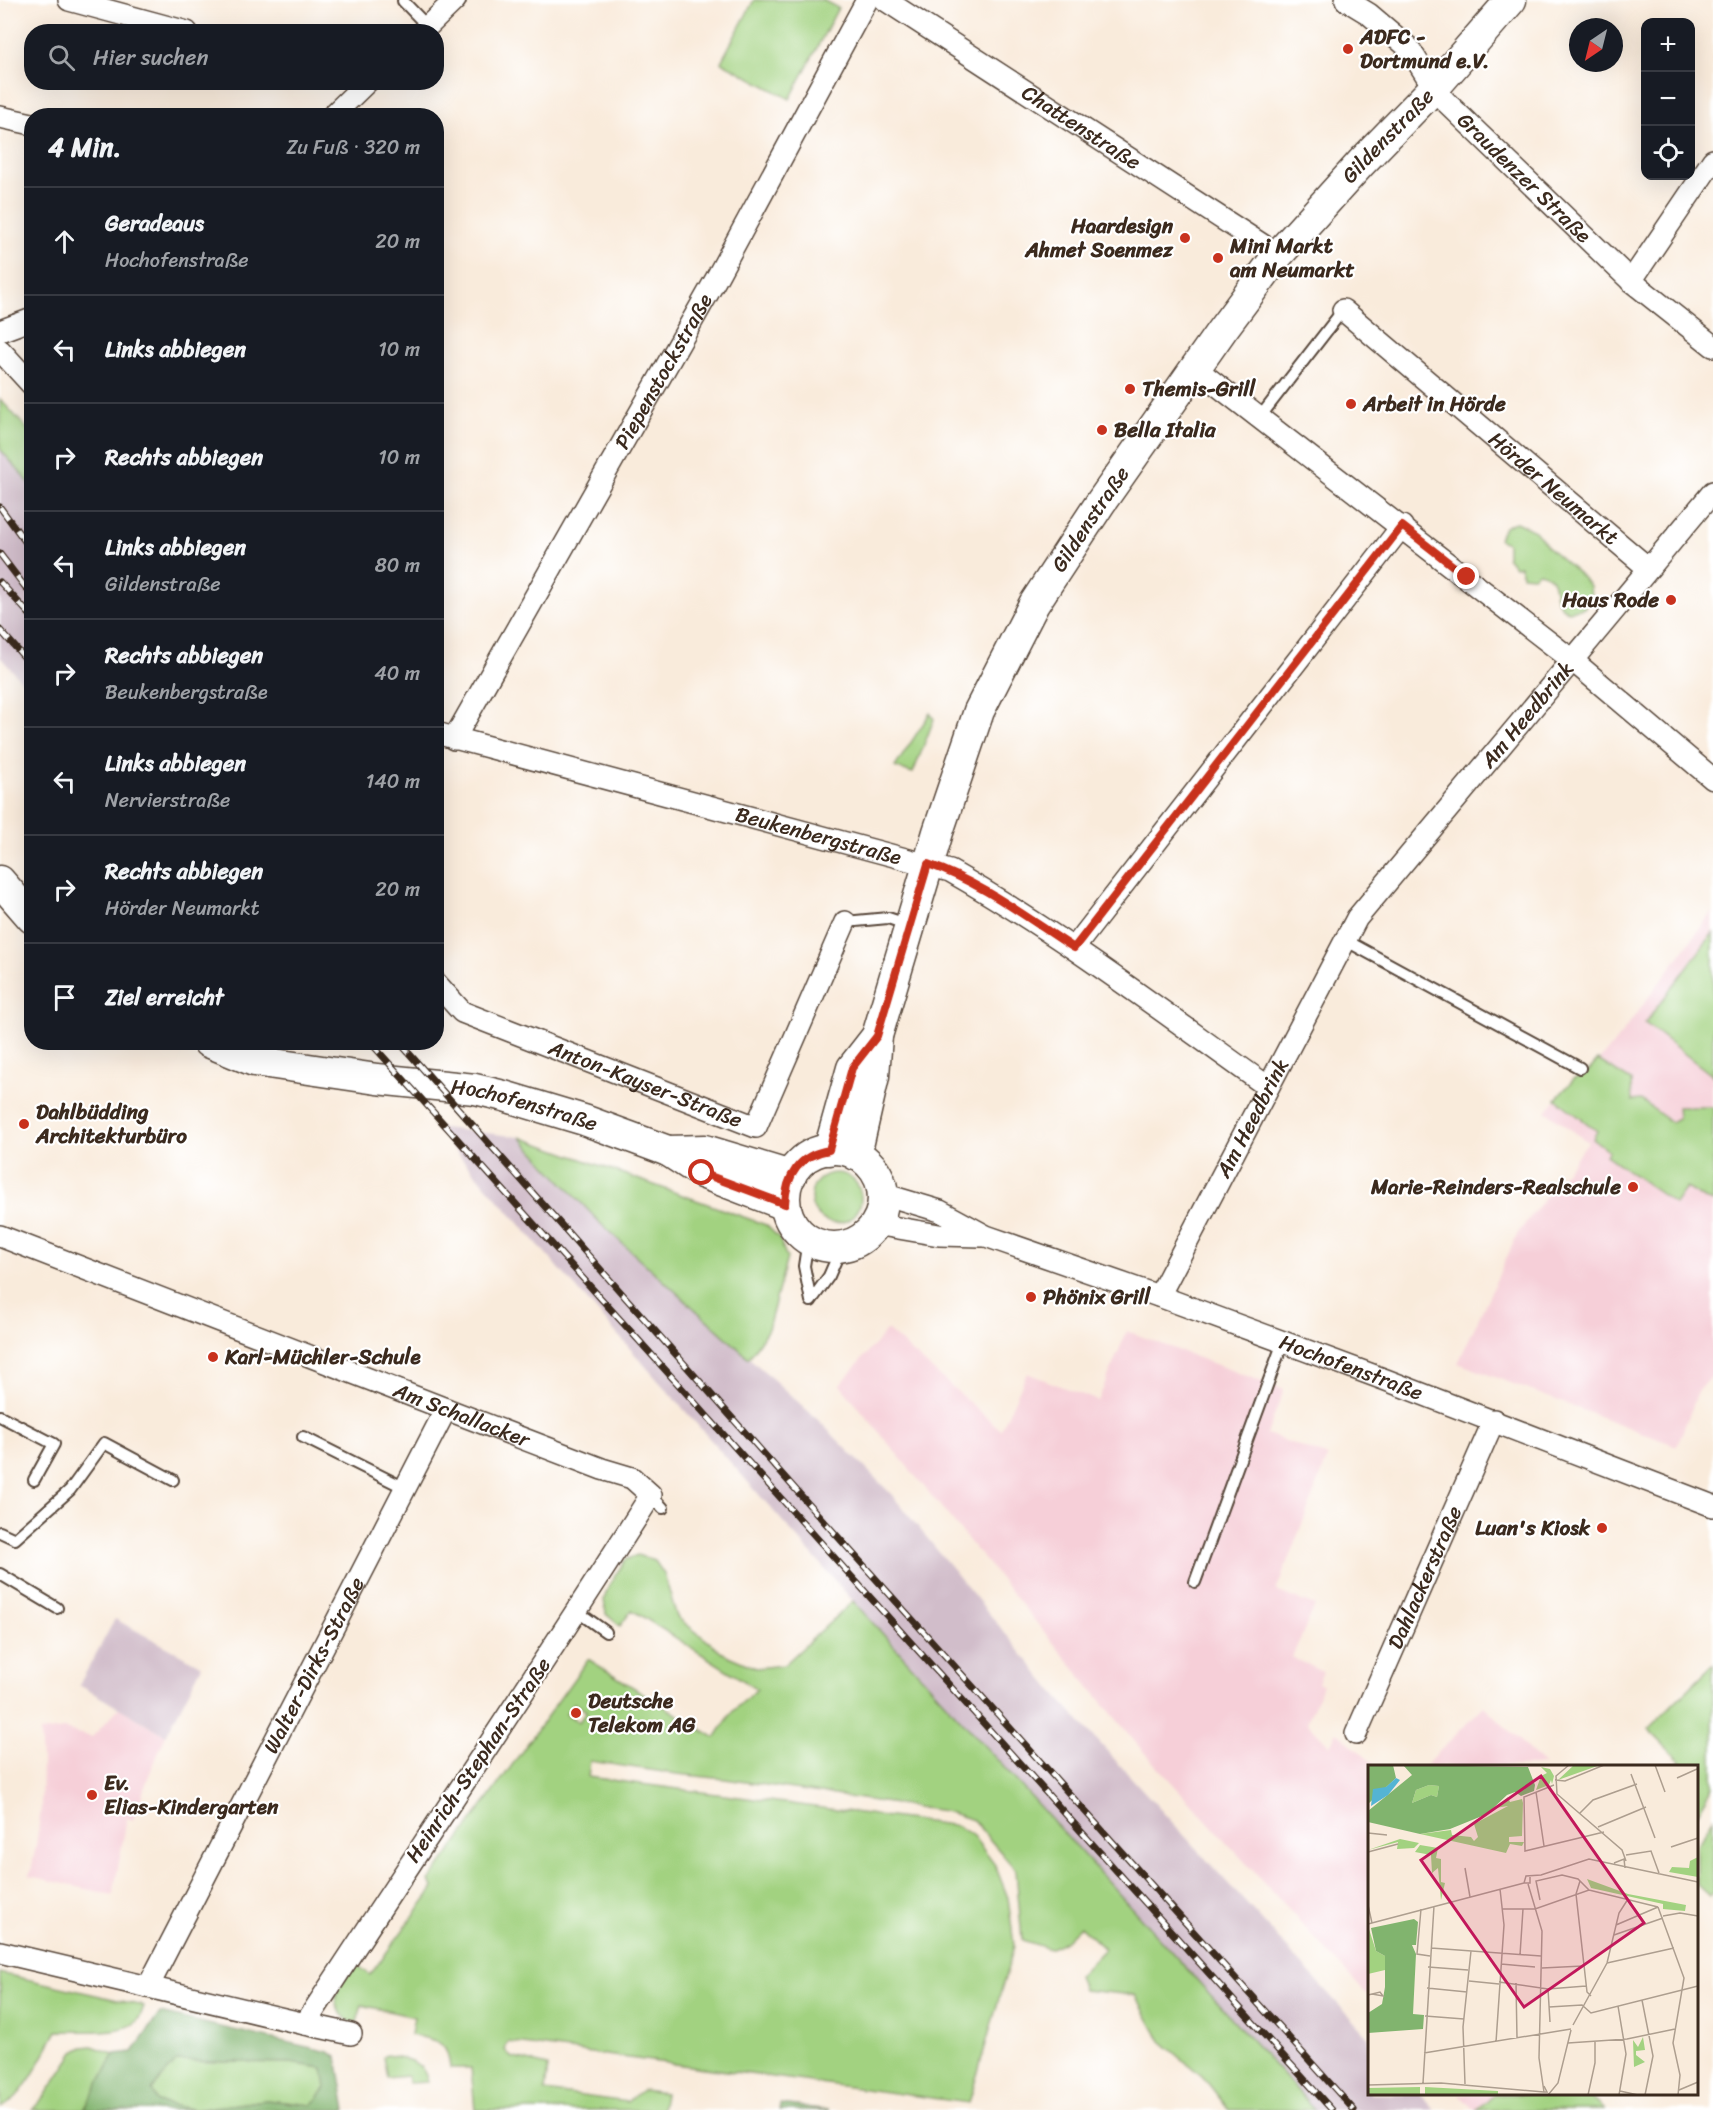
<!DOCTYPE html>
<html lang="de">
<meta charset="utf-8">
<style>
body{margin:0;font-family:Sriracha,sans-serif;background:#242831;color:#f1f3f6}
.controls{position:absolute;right:18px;top:18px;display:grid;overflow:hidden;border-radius:12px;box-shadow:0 6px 24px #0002}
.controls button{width:54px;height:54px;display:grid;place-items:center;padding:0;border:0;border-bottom:2px solid #363941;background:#171b24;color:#f1f3f6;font:30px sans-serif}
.compass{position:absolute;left:1569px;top:18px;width:54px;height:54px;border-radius:50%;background:#171b24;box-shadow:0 6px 24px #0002;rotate:215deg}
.stop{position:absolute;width:18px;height:18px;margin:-14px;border:4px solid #c8321e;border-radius:50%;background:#fff}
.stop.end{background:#c8321e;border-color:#fff;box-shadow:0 2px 6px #0008}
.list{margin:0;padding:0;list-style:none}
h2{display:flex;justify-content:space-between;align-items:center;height:78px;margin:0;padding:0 24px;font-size:26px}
h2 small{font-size:20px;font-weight:400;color:#9ea1a6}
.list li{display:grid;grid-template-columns:39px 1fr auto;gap:18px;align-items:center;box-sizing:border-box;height:108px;padding:0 24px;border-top:2px solid #363941}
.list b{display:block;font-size:22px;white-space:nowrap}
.list p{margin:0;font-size:20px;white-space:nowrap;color:#9ea1a6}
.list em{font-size:20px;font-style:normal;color:#9ea1a6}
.icon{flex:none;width:33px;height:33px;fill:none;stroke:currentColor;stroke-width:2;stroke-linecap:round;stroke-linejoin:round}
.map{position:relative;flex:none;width:1713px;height:2110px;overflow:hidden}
.search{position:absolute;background:#171b24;box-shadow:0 6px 24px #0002;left:24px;top:24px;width:420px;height:66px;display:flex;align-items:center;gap:15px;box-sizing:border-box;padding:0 21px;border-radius:24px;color:#9ea1a6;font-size:22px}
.panel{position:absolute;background:#171b24;box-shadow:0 6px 24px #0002;left:24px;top:108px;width:420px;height:942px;border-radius:24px}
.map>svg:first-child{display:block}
.built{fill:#f6cfd8}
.industrial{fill:#d1bdca}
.green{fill:#a2d280;stroke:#6e7e4f;stroke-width:1.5;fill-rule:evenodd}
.forest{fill:#81b46e;stroke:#5e6f46;stroke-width:1.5;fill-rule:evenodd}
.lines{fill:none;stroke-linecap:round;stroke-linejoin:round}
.lane-casing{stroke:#58473a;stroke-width:14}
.street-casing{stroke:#58473a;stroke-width:24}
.secondary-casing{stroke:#58473a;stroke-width:33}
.lane{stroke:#fff;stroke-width:10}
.street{stroke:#fff;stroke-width:21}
.secondary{stroke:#fff;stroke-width:30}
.rail-casing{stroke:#3b2a1e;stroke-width:7}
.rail{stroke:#fff;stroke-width:4.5;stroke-dasharray:14;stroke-linecap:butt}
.route{stroke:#c8321e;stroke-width:8}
.poi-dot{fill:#c8321e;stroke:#fff;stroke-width:2}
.labels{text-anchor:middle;stroke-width:4.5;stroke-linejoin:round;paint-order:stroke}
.poi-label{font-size:21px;font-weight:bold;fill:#3b2a1e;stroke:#fff;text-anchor:start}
.street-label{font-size:21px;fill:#3b2a1e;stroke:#fff}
.inset-road{fill:none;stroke:#ad9e8f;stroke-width:1.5}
.view{fill:#c2185b;fill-opacity:0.15;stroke:#c2185b;stroke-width:3}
.inset-edge{fill:none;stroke:#3b2a1e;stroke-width:3}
</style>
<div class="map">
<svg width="1713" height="2110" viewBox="0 0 1713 2110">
<rect width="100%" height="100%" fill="#fff"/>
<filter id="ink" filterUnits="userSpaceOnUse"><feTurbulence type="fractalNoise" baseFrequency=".0167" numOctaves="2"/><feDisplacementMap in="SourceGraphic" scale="12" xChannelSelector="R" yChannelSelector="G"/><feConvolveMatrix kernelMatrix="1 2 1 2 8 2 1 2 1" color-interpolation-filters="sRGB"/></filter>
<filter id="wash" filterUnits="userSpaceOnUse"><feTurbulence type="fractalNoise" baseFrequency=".008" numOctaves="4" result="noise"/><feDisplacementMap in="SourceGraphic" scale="24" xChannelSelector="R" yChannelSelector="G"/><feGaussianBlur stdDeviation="1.35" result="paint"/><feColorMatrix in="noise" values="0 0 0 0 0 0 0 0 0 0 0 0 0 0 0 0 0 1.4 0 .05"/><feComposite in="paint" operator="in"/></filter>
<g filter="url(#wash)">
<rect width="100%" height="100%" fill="#f9ebdb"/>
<path class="built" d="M1712,912L1713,1376L1700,1387L1677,1446L1458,1363L1518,1233L1588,1142L1546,1111L1574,1079L1587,1073L1613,1045Z
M887,1330L1001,1430L1027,1373L1098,1401L1127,1331L1284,1390L1267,1434L1328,1457L1276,1591L1315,1606L1292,1657L1323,1672L1318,1683L1323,1685L1307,1722L1330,1746L1337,1732L1376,1766H1370L1369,1997L1141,1749L840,1385Z
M1484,1706L1545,1766H1425Z
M119,1708L166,1735L149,1775L133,1820L127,1818L113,1895L30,1876L36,1846L41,1809L42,1760L40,1732L64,1729L92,1737Z
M1459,2094H1494L1477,2110H1474Z"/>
<path class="industrial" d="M0,399L31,433V691L0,657Z
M434,1127L520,1137L602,1225L818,1420L891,1494L1055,1694L1369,2038L1370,2094H1420L1435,2110H1315L853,1601Z
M115,1619L202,1666L166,1735L79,1685Z"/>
<path class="green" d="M754,0H823L838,8L790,99L721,62Z
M0,399L31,433V485L0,449Z
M1516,522L1535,531L1550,549L1578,573L1590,586L1591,597L1584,608L1568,611C1565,609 1562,608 1560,605C1550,591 1561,578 1539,572L1533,576L1522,575L1520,566L1515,567L1507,557V543L1499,540C1502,528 1505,525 1516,522Z
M930,713L934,719L913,773L895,767Z
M1713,933V1076L1645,1023Z
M1598,1060L1631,1081L1632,1101L1641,1100L1671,1122L1678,1118L1677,1107H1713V1202L1704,1199L1686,1188L1675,1204L1606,1155L1609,1151L1593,1139L1597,1131L1556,1099L1574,1079L1587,1073Z
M520,1137L766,1225L779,1238L787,1258L768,1329L749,1358L602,1225Z
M811 1198a25 25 0 1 1 50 0a25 25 0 1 1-50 0Z
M637,1555L655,1561L664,1574L677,1617L726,1655L756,1668L784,1665L853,1601L1315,2110H1229L1203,2077L1161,2041L1135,1995L1083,1990L1078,1976L1104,1949L1080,1926L1065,1941L1050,1949L1022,1940L1016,1870L973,1820L944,1811L725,1779L677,1774L590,1761L588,1777L958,1826L973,1836L995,1865L1008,1898L1014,1946L969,2103L508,2042L505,2050L511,2057L548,2066L545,2091L627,2102L643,2090L665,2093L662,2110H475L471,2068H450C448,2039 434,2040 411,2035L414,2017L362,2005L357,2022H350C322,2002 341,1985 355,1963L370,1975L434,1888L429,1881L588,1659L715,1738L733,1711L757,1689L632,1610L620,1626L606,1614L604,1599L609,1585L625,1560ZM574,1703L586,1711L579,1722L566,1714Z
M1713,1664V1787L1697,1814L1696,1766H1676L1680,1761L1648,1729Z
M1713,1818V1892L1709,1896L1697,1885V1846Z
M0,1973L144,2006C142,2012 139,2020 135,2023C122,2034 74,2031 57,2031C44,2053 24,2100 0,2108Z
M92,2046L115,2054L84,2110H32L45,2096L74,2052L83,2047Z
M387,2055C405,2059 424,2060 428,2082L409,2083L407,2076L387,2078L383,2057Z
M177,2061L290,2063L323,2068L326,2088L312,2105L266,2100L195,2110L157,2102L152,2089Z
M1494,2094H1586L1604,2110H1477Z"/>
<path class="forest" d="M160,2013L329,2052L337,2057L346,2110H84L115,2054L133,2052ZM177,2061L290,2063L323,2068L326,2088L312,2105L266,2100L195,2110L157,2102L152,2089Z
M780,2104L829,2110H779Z"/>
</g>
<g filter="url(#ink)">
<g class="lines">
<g class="lane-casing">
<path id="lane" d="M403,1L427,26
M1260,417L1343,310
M845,922L888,918L909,925
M1345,940L1580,1068
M808,1240L804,1266L811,1301
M811,1301L829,1276L842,1246
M0,1416L54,1444L34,1480
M303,1437L405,1488
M651,1495L663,1508
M0,1532L15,1539L70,1490L104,1443L173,1480
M0,1574L57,1608
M1195,1582L1283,1342
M578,1612L606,1632"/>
</g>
<g class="street-casing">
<g id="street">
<path d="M69,0L187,32"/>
<path id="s1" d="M885,0L1278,255"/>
<path id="s2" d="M1346,0L1369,14L1409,48L1434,88L1445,101L1631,281L1713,346"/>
<path d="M422,32L455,0"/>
<path d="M332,116L367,82"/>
<path d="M0,117L32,124"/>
<path d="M1631,281L1713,160"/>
<path id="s3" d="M1343,310L1648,568"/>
<path d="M0,331L32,319"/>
<path d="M0,350L32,385"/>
<path d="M1195,368L1572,660L1713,779"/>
<path id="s4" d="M436,733L950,871C1061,934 1164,1013 1268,1087"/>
<path id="s5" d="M454,739L716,279L867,0"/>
<path d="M1074,948L1402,526"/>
<path id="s6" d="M436,983L462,1012L756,1127L845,922"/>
<path id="s7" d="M883,1194L940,1211L986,1236L1167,1299L1386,1380L1713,1506"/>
<path d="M875,1224L939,1235L982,1236"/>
<path id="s8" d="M0,1236L446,1409L602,1469L632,1478L651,1495C538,1673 420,1848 305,2024L0,1952"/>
<path id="s9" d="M1159,1296L1357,918L1713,492"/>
<path id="s10" d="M1356,1734L1494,1420"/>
<path id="s11" d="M148,1987L446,1409"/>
<path d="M305,2024L351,2034"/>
</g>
</g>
<g class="secondary-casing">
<g id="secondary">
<path d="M0,881L32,918"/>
<path id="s12" d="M208,1042L254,1061L377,1079L475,1089L504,1096L584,1120L668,1151L702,1173L785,1205"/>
<circle cx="834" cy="1198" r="49"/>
<path d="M829,1150L852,1068L877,1036"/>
<path d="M668,1151L705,1150L791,1176"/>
<path id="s13" d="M856,1155L874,1076L877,1036L938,832L979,711L1034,604L1101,502L1222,330L1278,255L1361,163L1434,88L1511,0"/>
</g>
</g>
<use href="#lane" class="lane"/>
<use href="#street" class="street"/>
<use href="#secondary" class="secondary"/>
<g class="rail-casing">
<path id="rail" d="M0,507L32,551
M0,554L32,596
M0,582L32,617
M0,630L32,666
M370,1042L1332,2110
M399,1042L812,1508L1354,2110"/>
</g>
<use href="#rail" class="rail"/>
</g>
</g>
<g class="lines" filter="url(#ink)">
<path class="route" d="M702,1173L785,1204C786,1176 799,1155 829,1150L852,1068L877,1036L928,864C981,882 1027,918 1074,948L1402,526L1467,577"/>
</g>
<g class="poi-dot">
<circle cx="1348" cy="49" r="6"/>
<circle cx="1185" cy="238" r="6"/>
<circle cx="1218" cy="258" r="6"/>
<circle cx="1130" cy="389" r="6"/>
<circle cx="1351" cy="404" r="6"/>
<circle cx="1102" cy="430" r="6"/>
<circle cx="1671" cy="600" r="6"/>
<circle cx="24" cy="1124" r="6"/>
<circle cx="1633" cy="1187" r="6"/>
<circle cx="1031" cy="1297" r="6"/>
<circle cx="213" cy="1357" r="6"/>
<circle cx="1602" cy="1528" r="6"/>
<circle cx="576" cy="1713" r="6"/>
<circle cx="92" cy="1795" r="6"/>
</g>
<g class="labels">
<g class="poi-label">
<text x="1360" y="44">ADFC -<tspan x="1360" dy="24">Dortmund e.V.</tspan></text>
<text x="1173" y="233" text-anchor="end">Haardesign<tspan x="1173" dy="24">Ahmet Soenmez</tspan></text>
<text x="1230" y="253">Mini Markt<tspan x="1230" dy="24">am Neumarkt</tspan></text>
<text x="1142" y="396">Themis-Grill</text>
<text x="1363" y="411">Arbeit in Hörde</text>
<text x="1114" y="437">Bella Italia</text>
<text x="1659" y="607" text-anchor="end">Haus Rode</text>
<text x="36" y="1119">Dahlbüdding<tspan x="36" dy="24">Architekturbüro</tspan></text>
<text x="1621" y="1194" text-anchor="end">Marie-Reinders-Realschule</text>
<text x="1043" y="1304">Phönix Grill</text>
<text x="225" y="1364">Karl-Müchler-Schule</text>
<text x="1590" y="1535" text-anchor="end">Luan's Kiosk</text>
<text x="588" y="1708">Deutsche<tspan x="588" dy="24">Telekom AG</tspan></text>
<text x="104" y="1790">Ev.<tspan x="104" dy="24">Elias-Kindergarten</tspan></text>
</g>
<g class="street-label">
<text dy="7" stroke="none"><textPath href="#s1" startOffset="234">Chattenstraße</textPath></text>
<text dy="7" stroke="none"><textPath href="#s13" startOffset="1170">Gildenstraße</textPath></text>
<text dy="7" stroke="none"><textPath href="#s2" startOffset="254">Graudenzer Straße</textPath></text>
<text dy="7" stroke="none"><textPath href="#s5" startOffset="423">Piepenstockstraße</textPath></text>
<text dy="7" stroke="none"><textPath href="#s3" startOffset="276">Hörder Neumarkt</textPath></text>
<text dy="7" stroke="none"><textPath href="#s13" startOffset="684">Gildenstraße</textPath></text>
<text dy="7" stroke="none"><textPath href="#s9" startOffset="692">Am Heedbrink</textPath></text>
<text dy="7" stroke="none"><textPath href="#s4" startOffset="396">Beukenbergstraße</textPath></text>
<text dy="7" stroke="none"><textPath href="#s6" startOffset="236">Anton-Kayser-Straße</textPath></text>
<text dy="7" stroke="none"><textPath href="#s12" startOffset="324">Hochofenstraße</textPath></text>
<text dy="7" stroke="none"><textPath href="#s9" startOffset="201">Am Heedbrink</textPath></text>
<text dy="7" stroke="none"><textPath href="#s7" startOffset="500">Hochofenstraße</textPath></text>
<text dy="7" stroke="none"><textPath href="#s8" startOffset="495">Am Schallacker</textPath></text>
<text dy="7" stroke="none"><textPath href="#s10" startOffset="171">Dahlackerstraße</textPath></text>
<text dy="7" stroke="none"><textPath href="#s11" startOffset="362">Walter-Dirks-Straße</textPath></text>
<text transform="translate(478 1760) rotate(-56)" y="7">Heinrich-Stephan-Straße</text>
</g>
</g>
<g transform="translate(1368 1765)">
<rect width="330" height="330" fill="#f9ebdb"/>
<path d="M206,0H232L190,15ZM173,2L182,4L186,11L184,19L183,15L181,20L168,25L173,11L179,8ZM61,20L71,21L69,32L63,30L44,38L48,25ZM140,32L142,37L154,34L155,38L154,71L141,72V77H156L154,81L142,79L138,88L52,69L83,65L84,70L103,72L106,76L110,72L106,59L140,41L127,43ZM32,74L51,78L46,83L29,84L30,77L0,85ZM52,80L70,83L68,93L73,94V117L77,118L73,135L70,103L64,108L63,90L47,87ZM330,92V112L301,107L304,102L321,103L322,96ZM219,114L260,129L318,140L317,146L295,144V139L223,123ZM0,161L8,186L17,191V205L0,209ZM275,272L277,285L268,286V290L277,297L266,302L265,275L270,282ZM52,322V330H0V323ZM57,322L130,326V330H57Z" fill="#a2d280"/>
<path d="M0,0H25L28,13L0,39ZM35,0L160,2L167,20L166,26L153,31L147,27L139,30L119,49L82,64L52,69L0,57V46L44,10ZM61,20L71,21L69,32L63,30L44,38L48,25ZM46,154L50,157L48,180H44L48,189L45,249L56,250L55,264L0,268V248L14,239L17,222V191L8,186L3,163Z" fill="#81b46e" fill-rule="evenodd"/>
<path d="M28,13L32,15L20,30L3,41L5,24L18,22Z" fill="#54b4d3"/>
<path class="inset-road" d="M201,0L188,11L189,29L254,85L258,96M287,0L297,27M263,9L287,73M309,13L329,4M187,15L197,16L236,0M186,20L156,32L157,86L236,67M168,27L176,81M212,48L225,35L269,19M230,62L278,42M0,68L19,70M303,82L330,73M0,87L30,79M258,90L283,86L291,108M246,98L256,94L257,103M97,103L102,132M162,112V118H156L158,111L173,110L221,94L330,117M212,116L208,129L219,227L223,231M160,119L174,166L171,293L176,327M172,135L168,116L194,110L210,114L221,125M0,140L4,158M290,142L316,213L305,278L312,310L310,330M53,144L49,189L62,191M134,144H167L221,125L290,142M295,151L312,148L330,151M0,159L156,118M248,160L290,142M246,170L295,153M63,183L173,191M152,190L155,144M239,198L306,183M133,199L167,202M60,202L100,205M174,203L215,201M101,216L131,219M131,217L180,224L218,221M148,218L149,273M59,223L99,227M180,224L182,257M0,230L12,227L15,231L4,229M274,235L285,291L277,330M250,241L258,289L251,330M181,242L214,240L223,248L330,221M57,251L96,254M205,260L239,198L251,148L260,134M128,277L136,160L132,124M200,278L259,274L307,264M56,288L203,264M55,318L66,141M97,319L95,262L103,186M0,320L73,318L176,327H179L176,321M311,325L330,317M252,326L270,330M180,330L190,318L203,265M220,330L227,298V276"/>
<path class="view" d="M173,11L276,158L156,242L53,95Z"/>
<rect width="330" height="330" class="inset-edge"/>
</g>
</svg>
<div class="controls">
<button>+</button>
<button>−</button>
<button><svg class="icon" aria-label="locate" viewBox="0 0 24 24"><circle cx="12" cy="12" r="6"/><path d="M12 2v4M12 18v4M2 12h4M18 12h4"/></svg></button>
</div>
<svg class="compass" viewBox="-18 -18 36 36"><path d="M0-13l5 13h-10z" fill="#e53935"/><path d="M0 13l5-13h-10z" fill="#9ea1a6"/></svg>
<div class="stop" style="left:702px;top:1173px"></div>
<div class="stop end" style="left:1467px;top:577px"></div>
<div class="search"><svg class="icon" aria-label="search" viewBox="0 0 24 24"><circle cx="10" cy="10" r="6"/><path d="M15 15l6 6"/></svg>Hier suchen</div>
<section class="panel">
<h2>4 Min.<small>Zu Fuß · 320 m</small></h2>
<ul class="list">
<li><svg class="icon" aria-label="ahead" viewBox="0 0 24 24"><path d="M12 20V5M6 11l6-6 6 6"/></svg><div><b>Geradeaus</b><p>Hochofenstraße</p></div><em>20 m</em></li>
<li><svg class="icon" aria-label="left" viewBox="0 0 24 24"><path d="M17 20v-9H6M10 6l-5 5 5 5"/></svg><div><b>Links abbiegen</b></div><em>10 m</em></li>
<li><svg class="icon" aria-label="right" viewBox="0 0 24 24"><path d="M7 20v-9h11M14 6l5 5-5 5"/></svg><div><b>Rechts abbiegen</b></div><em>10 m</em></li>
<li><svg class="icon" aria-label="left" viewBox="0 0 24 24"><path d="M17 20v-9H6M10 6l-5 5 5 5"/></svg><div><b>Links abbiegen</b><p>Gildenstraße</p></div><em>80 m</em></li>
<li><svg class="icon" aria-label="right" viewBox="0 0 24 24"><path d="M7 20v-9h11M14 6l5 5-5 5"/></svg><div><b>Rechts abbiegen</b><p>Beukenbergstraße</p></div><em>40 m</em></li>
<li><svg class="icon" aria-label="left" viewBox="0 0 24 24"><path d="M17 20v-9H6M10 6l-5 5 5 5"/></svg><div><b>Links abbiegen</b><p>Nervierstraße</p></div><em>140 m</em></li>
<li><svg class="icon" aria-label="right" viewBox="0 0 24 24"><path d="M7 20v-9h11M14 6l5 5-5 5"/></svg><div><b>Rechts abbiegen</b><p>Hörder Neumarkt</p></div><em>20 m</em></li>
<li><svg class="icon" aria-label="arrive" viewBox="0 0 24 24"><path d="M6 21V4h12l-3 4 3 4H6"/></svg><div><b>Ziel erreicht</b></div></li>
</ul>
</section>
</div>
